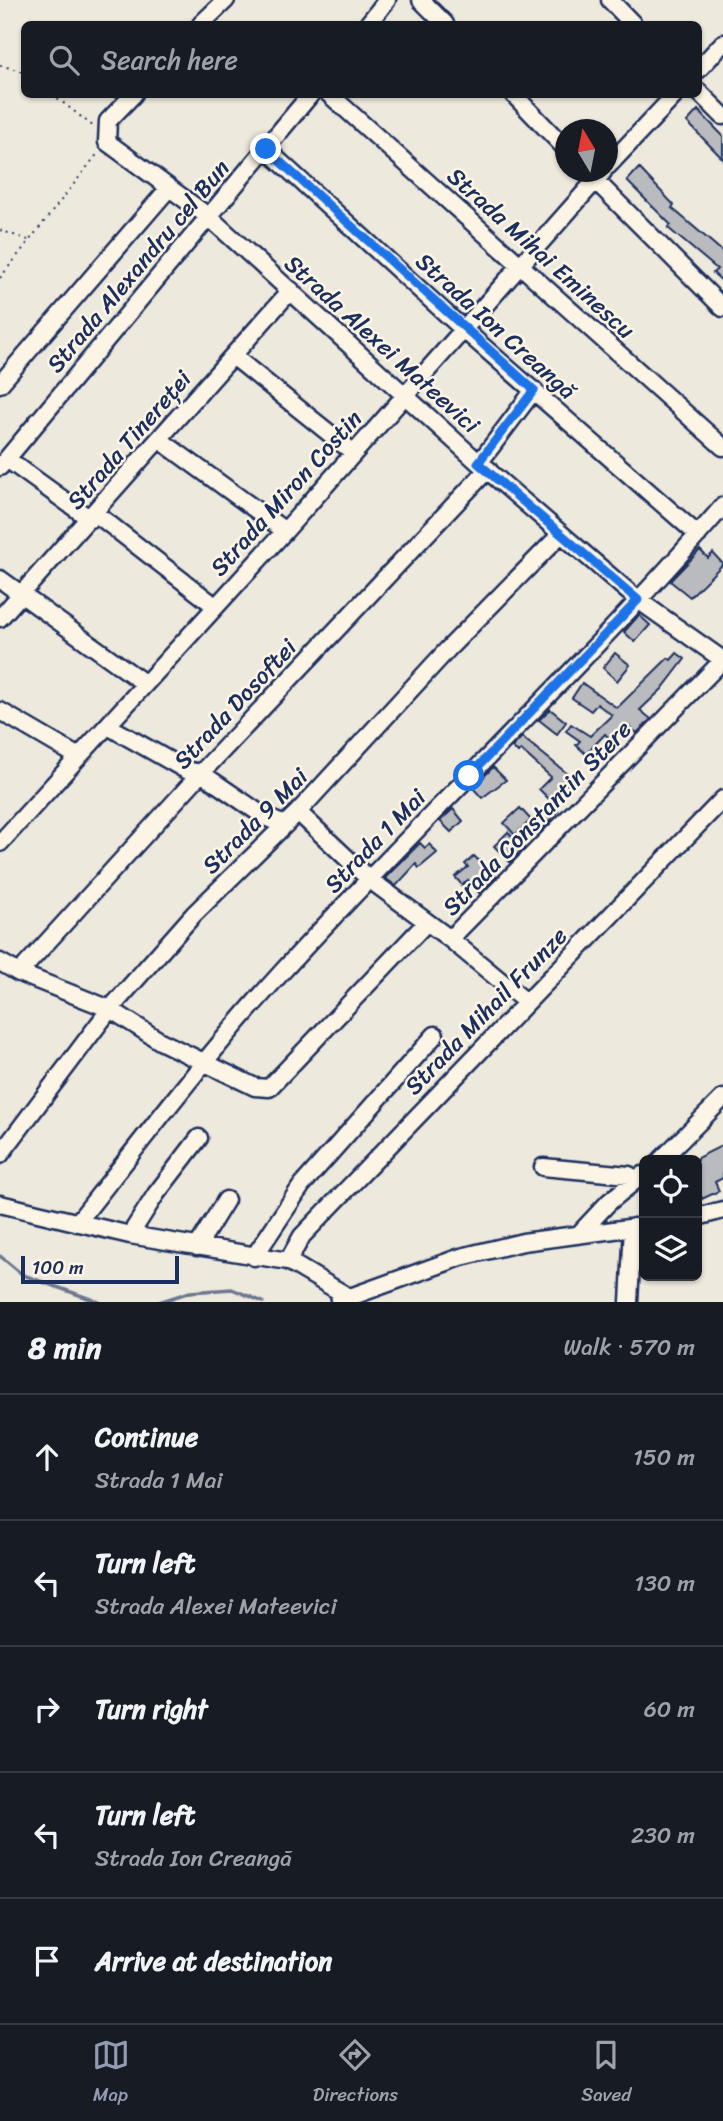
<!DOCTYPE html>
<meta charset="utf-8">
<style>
body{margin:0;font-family:Sriracha,sans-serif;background:#20242c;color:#f1f3f6}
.controls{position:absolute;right:21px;bottom:21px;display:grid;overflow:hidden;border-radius:10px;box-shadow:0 2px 5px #0004}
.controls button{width:63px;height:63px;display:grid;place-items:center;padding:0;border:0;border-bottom:2px solid #363941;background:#171b24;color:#f1f3f6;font:35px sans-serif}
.compass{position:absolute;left:555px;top:119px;width:63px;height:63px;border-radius:50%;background:#171b24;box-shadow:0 2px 5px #0004;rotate:350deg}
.scale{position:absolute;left:21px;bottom:18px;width:158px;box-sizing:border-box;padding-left:7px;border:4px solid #1b2f5e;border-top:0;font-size:19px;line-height:24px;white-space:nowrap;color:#1b2f5e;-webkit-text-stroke:5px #fcf5e5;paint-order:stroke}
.stop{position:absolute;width:21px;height:21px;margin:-16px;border:5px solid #1a73e8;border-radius:50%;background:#fff}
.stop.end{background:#1a73e8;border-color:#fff;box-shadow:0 2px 7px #0008}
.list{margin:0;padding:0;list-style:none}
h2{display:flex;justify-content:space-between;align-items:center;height:91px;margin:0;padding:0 28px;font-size:30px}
h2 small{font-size:23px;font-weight:400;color:#9ea1a6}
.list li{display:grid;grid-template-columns:46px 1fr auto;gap:21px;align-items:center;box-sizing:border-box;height:126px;padding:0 28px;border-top:2px solid #363941}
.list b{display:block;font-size:26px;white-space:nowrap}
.list p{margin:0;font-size:23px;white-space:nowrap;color:#9ea1a6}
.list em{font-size:23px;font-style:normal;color:#9ea1a6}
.icon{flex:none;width:38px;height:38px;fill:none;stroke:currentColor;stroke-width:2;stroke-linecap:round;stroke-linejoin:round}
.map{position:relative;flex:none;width:723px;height:1302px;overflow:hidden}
.search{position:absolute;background:#171b24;box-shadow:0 2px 5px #0004;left:21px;right:21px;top:21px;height:77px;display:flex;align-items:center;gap:18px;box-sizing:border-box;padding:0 24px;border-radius:10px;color:#9ea1a6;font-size:26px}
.sheet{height:721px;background:#171b24}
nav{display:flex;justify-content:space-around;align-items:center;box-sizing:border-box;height:98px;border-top:2px solid #363941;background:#171b24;font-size:19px;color:#9ea1a6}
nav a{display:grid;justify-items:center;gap:4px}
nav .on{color:#919bb2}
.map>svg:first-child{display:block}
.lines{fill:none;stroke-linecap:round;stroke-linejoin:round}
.stream{stroke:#6c778f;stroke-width:3.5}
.building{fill:#babbbe;stroke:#1b2f5e;stroke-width:2}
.minor-casing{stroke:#1b2f5e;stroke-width:21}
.path{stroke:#1b2f5e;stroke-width:2;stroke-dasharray:2 5;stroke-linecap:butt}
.minor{stroke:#fcf5e5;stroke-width:16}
.route{stroke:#1a73e8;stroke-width:9}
.labels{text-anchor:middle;stroke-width:5;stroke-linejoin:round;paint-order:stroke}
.street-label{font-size:24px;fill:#1b2f5e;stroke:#fcf5e5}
</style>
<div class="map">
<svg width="723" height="1302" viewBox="0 0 723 1302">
<rect width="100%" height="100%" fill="#eee9dd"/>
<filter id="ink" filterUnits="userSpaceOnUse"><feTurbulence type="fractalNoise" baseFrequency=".0143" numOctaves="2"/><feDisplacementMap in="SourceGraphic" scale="14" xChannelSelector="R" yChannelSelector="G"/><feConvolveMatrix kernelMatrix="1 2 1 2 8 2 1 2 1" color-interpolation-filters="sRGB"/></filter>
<g filter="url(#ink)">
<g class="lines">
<path class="stream" d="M0,1256L23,1275L99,1302
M159,1302L190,1292L232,1289L263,1302"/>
</g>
<path class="building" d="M698,110L723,136V159L687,122Z
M639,168L674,205L672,208L723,252V282L713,273L717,269L668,228L671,225L627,181Z
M700,550L708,558L713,553L723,564L690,597L670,581Z
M639,615L650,625L635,642L624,632Z
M615,653L630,665L617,681L603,668Z
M677,653L685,659L662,689L640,710L651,719L637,733L627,725L612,741L605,734L586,754L576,745L580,741L566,731L571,724L590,736L612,715L597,704L591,711L572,698L582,683L617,708L668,658L671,660Z
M550,709L566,722L557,734L539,720Z
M522,737L574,779L568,785L565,783L549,799L539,789L551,777L521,750L518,753L512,747Z
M493,767L506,780L482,798L473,788Z
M551,803L558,811L540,832L531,823Z
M520,808L531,820L515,835L504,823Z
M453,809L463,821L451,832L440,821Z
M508,832L524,848L510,862L494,846Z
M420,843L425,848L429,844L437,853L419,868L416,864L396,886L385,878Z
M474,856L496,877L480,894L468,880L462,885L455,877L468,867L465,864Z
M723,1145V1178L715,1182L719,1191L702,1199L697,1188V1158Z"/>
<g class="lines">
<g class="minor-casing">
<path id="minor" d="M421,0L445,24
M610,0L633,24
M201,24L226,0
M368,24L387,0
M698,70L723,43
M698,91L723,116
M134,94L108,121L107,142L209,217L479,463L638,600L723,660
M329,94L723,447
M513,94L566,149
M266,149L463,329L698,535
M608,166L676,94
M587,172L723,308
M233,356L354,453
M0,384L169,188
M160,440L285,531
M7,459L90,519
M479,463L534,390
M0,467L311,94
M95,513L215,606
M0,579L144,683
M0,618L291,290
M0,711L77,756
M108,726L186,770L201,773L265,817L285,825
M298,812L369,879L450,939L526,1002
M0,843L285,531L603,172
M450,939L723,660
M0,962L19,973L110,1009L160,1041L255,1087L269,1088L427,922
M19,973L201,773L488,469
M0,1155L110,1009L194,914L298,812L448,649L561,534
M661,1160L723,1098
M543,1167L629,1175L637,1180
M0,1204L130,1235L288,1261L347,1296
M697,1217L723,1210
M77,1223C144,1138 209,1052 282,972C426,814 583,668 723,506
M580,1233L609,1202L642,1175
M130,1235L156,1194L199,1138
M197,1247L226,1200
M254,1257L302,1185L435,1035
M288,1261L302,1236L723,799
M339,1301L461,1257L523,1242L644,1226
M629,1302L633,1227"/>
</g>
<path class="path" d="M0,65L24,72
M52,94L94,127
M0,230L28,240
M0,278L99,152"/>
<use href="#minor" class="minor"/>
</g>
</g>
<g class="lines" filter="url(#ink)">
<path class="route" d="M266,149L534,390L478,463L638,600L469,776"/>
</g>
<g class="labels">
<g class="street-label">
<text transform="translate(541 253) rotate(42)" y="8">Strada Mihai Eminescu</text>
<text transform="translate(138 266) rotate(-50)" y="8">Strada Alexandru cel Bun</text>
<text transform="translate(496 326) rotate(42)" y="8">Strada Ion Creangă</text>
<text transform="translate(382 344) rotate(42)" y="8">Strada Alexei Mateevici</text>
<text transform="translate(129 440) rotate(-49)" y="8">Strada Tinereței</text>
<text transform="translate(286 493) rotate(-48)" y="8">Strada Miron Costin</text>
<text transform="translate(235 704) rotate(-47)" y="8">Strada Dosoftei</text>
<text transform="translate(537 818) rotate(-46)" y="8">Strada Constantin Stere</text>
<text transform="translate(255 821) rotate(-45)" y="8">Strada 9 Mai</text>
<text transform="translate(375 841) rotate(-46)" y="8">Strada 1 Mai</text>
<text transform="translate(486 1011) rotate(-46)" y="8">Strada Mihail Frunze</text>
</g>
</g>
</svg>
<div class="controls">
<button><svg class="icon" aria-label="locate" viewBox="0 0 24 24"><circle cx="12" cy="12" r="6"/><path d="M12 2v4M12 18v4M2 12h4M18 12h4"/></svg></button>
<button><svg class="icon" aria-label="layers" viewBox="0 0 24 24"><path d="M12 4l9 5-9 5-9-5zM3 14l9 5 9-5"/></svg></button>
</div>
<svg class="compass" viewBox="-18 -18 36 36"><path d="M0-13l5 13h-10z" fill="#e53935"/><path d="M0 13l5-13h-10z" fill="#9ea1a6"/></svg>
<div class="scale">100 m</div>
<div class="stop" style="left:469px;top:776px"></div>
<div class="stop end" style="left:266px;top:149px"></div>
<div class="search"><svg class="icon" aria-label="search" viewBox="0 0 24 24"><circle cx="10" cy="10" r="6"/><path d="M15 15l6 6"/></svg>Search here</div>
</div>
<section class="sheet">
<h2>8 min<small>Walk · 570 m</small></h2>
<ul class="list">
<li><svg class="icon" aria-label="ahead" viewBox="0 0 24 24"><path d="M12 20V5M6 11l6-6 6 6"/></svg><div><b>Continue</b><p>Strada 1 Mai</p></div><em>150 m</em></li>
<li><svg class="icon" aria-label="left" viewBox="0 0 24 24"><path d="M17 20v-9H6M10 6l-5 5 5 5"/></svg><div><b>Turn left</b><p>Strada Alexei Mateevici</p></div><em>130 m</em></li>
<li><svg class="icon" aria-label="right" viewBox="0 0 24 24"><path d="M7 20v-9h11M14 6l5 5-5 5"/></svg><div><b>Turn right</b></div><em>60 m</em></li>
<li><svg class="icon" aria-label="left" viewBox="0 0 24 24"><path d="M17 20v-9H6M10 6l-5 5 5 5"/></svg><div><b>Turn left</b><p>Strada Ion Creangă</p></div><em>230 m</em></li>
<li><svg class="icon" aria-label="arrive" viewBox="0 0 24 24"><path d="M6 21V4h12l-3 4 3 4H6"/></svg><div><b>Arrive at destination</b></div></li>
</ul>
</section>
<nav>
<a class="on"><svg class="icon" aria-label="map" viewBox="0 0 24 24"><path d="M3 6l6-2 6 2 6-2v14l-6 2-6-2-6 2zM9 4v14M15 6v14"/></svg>Map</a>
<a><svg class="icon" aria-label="directions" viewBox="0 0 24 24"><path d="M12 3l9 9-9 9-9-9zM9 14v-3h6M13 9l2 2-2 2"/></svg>Directions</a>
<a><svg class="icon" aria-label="saved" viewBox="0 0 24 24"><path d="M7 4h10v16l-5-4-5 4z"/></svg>Saved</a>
</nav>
